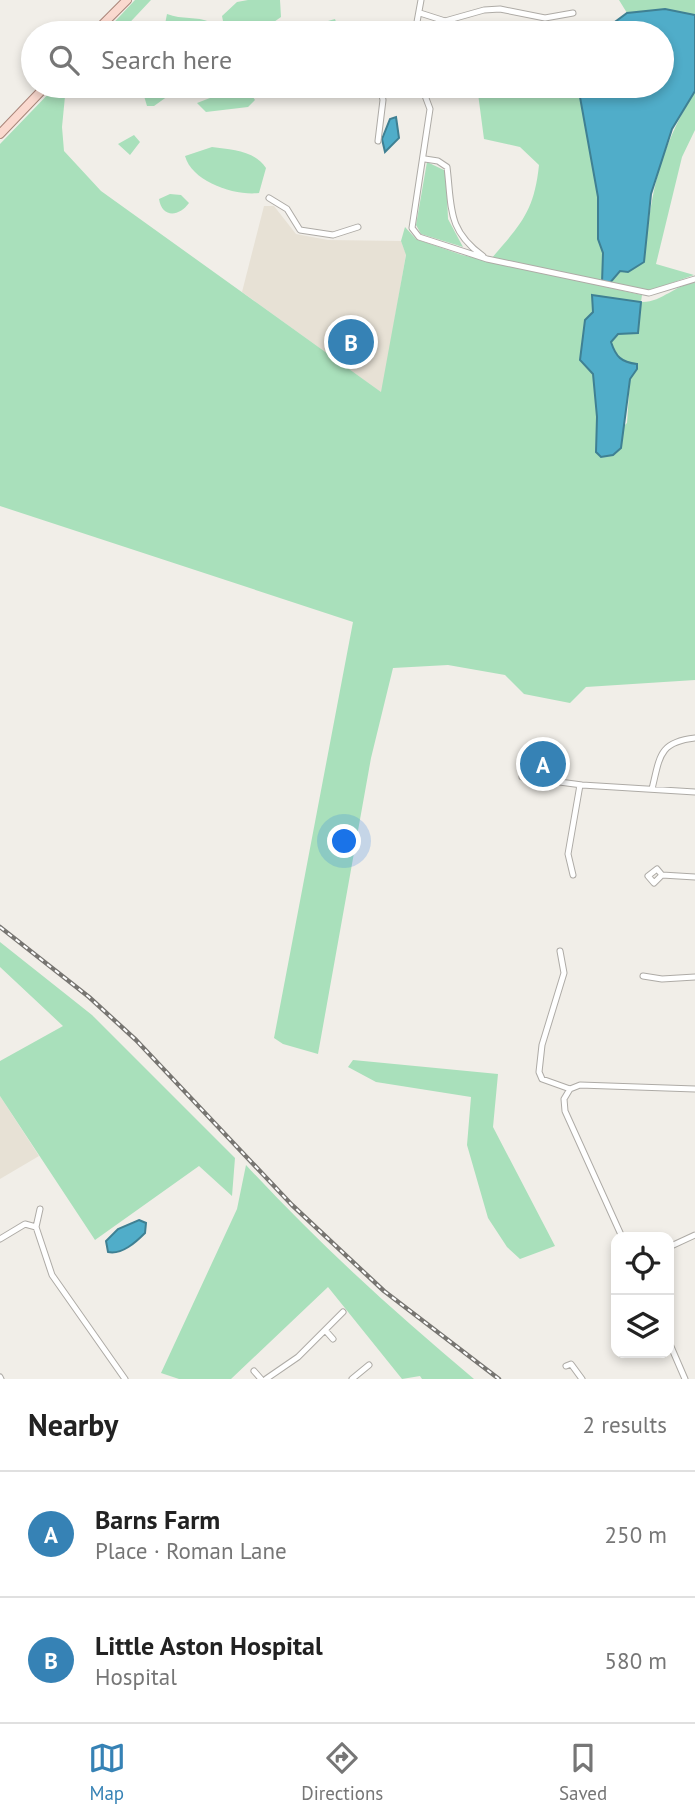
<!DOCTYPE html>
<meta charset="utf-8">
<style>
body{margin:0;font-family:"PT Sans",sans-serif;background:#f2f2f2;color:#222}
.controls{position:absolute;right:21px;bottom:21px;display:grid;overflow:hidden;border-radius:14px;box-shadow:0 4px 10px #0003}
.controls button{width:63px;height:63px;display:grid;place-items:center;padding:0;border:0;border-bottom:2px solid #e0e0e0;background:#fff;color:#222;font:35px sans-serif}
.you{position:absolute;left:345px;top:842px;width:24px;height:24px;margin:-18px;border:5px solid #fff;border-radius:50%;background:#1a73e8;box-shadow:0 0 0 10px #1a73e833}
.badge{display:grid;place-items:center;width:46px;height:46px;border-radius:50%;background:#3682b5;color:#fff;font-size:23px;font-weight:700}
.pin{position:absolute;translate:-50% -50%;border:4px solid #fff;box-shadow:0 2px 7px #0006}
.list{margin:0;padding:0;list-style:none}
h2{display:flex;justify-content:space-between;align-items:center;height:91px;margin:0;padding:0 28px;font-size:30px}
h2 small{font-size:23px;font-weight:400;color:#767676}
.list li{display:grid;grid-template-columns:46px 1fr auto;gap:21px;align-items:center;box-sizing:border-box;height:126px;padding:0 28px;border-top:2px solid #e0e0e0}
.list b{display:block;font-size:26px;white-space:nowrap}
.list p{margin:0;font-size:23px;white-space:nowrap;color:#767676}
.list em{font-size:23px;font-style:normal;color:#767676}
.icon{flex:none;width:38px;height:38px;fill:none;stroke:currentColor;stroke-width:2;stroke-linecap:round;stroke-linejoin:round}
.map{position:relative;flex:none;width:695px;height:1379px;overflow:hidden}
.search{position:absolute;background:#fff;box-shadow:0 4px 10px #0003;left:21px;right:21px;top:21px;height:77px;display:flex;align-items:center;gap:18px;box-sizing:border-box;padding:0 24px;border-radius:38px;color:#767676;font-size:26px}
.sheet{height:343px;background:#fff}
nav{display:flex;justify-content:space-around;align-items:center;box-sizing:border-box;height:98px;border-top:2px solid #e0e0e0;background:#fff;font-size:19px;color:#767676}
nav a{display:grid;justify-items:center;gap:4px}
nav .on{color:#3682b5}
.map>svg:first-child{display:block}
.built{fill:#e7e1d5}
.green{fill:#a9e0bb;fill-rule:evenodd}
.water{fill:#50adc9;stroke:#3f8093;stroke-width:2}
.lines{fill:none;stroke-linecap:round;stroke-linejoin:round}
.street-casing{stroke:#aeaba6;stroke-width:7}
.primary-casing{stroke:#a98579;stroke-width:10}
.street{stroke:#fff;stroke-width:5}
.primary{stroke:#fad9cf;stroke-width:8}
.rail-casing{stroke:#777571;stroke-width:4.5}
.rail{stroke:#fff;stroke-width:2;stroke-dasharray:5;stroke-linecap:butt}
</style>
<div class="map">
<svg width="695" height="1379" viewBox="0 0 695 1379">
<rect width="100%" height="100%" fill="#f1eee8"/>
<path class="built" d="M264,206H274L296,234L328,240L401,241L406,254L382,393L242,292Z
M0,1096L39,1156L0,1179Z"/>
<path class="green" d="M135,0H151L120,33H104Z
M248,0H280L281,17L271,24L230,32L224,26L222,16L237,2Z
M619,0H695V15L665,9L627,13Z
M167,14C182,20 197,16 210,22L211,31L173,32L165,24Z
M335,19L340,33H319L328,21Z
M56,86H66L62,127L64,151L101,191L381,392L406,255L401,241L405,227L416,239L462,255L642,295L641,302C662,303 675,284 695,283V680L586,687L570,703L524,694L505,675L448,665L393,668L371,758L318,1054L283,1044L274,1038L353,622L0,506V144ZM593,313L628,331L618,334L611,342C616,357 621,362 636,364L630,379L627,423L596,452C597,426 597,400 593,374C590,355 584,340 585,320Z
M151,86H182L154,106H147L144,96Z
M477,86H578L598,197V239L603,253L602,283L491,259C521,224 534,212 539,165L520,147L484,139Z
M248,90L255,100L248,107L206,112L197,103L228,91Z
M695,91V130L682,157L656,264L694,275L649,291L609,284L621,271L644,262C651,192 658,152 695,91Z
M134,135L140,142L130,155L118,144Z
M212,147C232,150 254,150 266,168L259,193C235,196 192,182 185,156Z
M427,162L446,171L448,219L463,247L421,234L416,225Z
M170,194L181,195L189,203C179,217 162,218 159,199Z
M0,942L92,1015L235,1158L232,1196L199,1166L95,1240L0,1096V1061L63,1026L0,967Z
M353,1060L498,1074L493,1127L555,1246L520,1259L507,1247L488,1218L467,1145L471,1097L376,1082L348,1067Z
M246,1165C317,1242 394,1312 474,1379H422L420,1376L402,1379L328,1287L231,1379H179L161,1373L237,1209Z"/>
<path class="water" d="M665,9L695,15V91L672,129L651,194L644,262L628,272L620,271L609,284L602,283L603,253L598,239V197L578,86H662V33H600L627,13Z
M396,117L399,138L385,152L382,139L390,119Z
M592,295L641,302L638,333L618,334L611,342C616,357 621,362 637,364V369L630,379L621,448L613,455L601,457L596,452L597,417L593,374L580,360L585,320L593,312Z
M139,1220L146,1223L145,1233C136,1242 122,1255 108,1252L106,1241L118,1229Z"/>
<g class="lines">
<g class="street-casing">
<path id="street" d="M420,13L445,21L484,10L500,9L545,18L573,13
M415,33L421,0
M411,86L424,93
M435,86L424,93L430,109L412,228L419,237L487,259L649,293L695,279
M378,141L383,100L380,86
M425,159L438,161L447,167C452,208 447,230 483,256
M269,198L287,209L300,230L333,235L358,227
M522,777L582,785L695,792
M652,789C660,756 659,742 695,738
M573,875L568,854L580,785
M662,875L654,883L648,876L657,869L662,875L695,877
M560,951L564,973L542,1045L539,1072L542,1079L570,1089
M643,976L662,979L695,977
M570,1089L564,1099L565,1111L622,1237
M570,1089L580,1085L695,1089
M36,1227L52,1275L125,1379
M36,1227L40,1209
M0,1239L25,1224L36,1227
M669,1247L695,1235
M325,1330L333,1339
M669,1342L685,1379
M566,1366L571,1364L582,1379
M254,1371L261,1379
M0,1377L1,1379
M266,1379L298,1357L343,1312
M352,1379L369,1365"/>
</g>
<g class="primary-casing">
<path id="primary" d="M94,33L127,0
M0,134L46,86"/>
</g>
<use href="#street" class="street"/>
<use href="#primary" class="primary"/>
<g class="rail-casing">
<path id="rail" d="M0,927L89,997L136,1040L292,1205L384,1291L499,1379"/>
</g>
<use href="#rail" class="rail"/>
</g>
</svg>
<div class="controls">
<button><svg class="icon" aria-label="locate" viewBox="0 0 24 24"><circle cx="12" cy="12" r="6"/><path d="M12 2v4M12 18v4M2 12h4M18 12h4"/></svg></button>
<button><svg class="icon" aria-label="layers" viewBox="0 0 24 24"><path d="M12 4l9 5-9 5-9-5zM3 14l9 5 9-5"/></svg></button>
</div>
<div class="you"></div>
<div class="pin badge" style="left:543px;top:764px">A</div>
<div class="pin badge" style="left:351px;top:342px">B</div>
<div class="search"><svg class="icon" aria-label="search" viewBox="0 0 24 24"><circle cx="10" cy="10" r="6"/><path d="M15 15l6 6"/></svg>Search here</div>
</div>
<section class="sheet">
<h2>Nearby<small>2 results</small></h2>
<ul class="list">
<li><span class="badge">A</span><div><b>Barns Farm</b><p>Place · Roman Lane</p></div><em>250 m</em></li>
<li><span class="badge">B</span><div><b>Little Aston Hospital</b><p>Hospital</p></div><em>580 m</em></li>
</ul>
</section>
<nav>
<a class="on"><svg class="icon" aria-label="map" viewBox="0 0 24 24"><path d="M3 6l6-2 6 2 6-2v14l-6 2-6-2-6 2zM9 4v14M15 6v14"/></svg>Map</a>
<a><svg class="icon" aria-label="directions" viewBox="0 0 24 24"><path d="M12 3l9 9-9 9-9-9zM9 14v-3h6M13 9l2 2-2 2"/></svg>Directions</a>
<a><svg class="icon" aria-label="saved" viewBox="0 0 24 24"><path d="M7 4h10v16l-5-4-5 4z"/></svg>Saved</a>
</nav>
